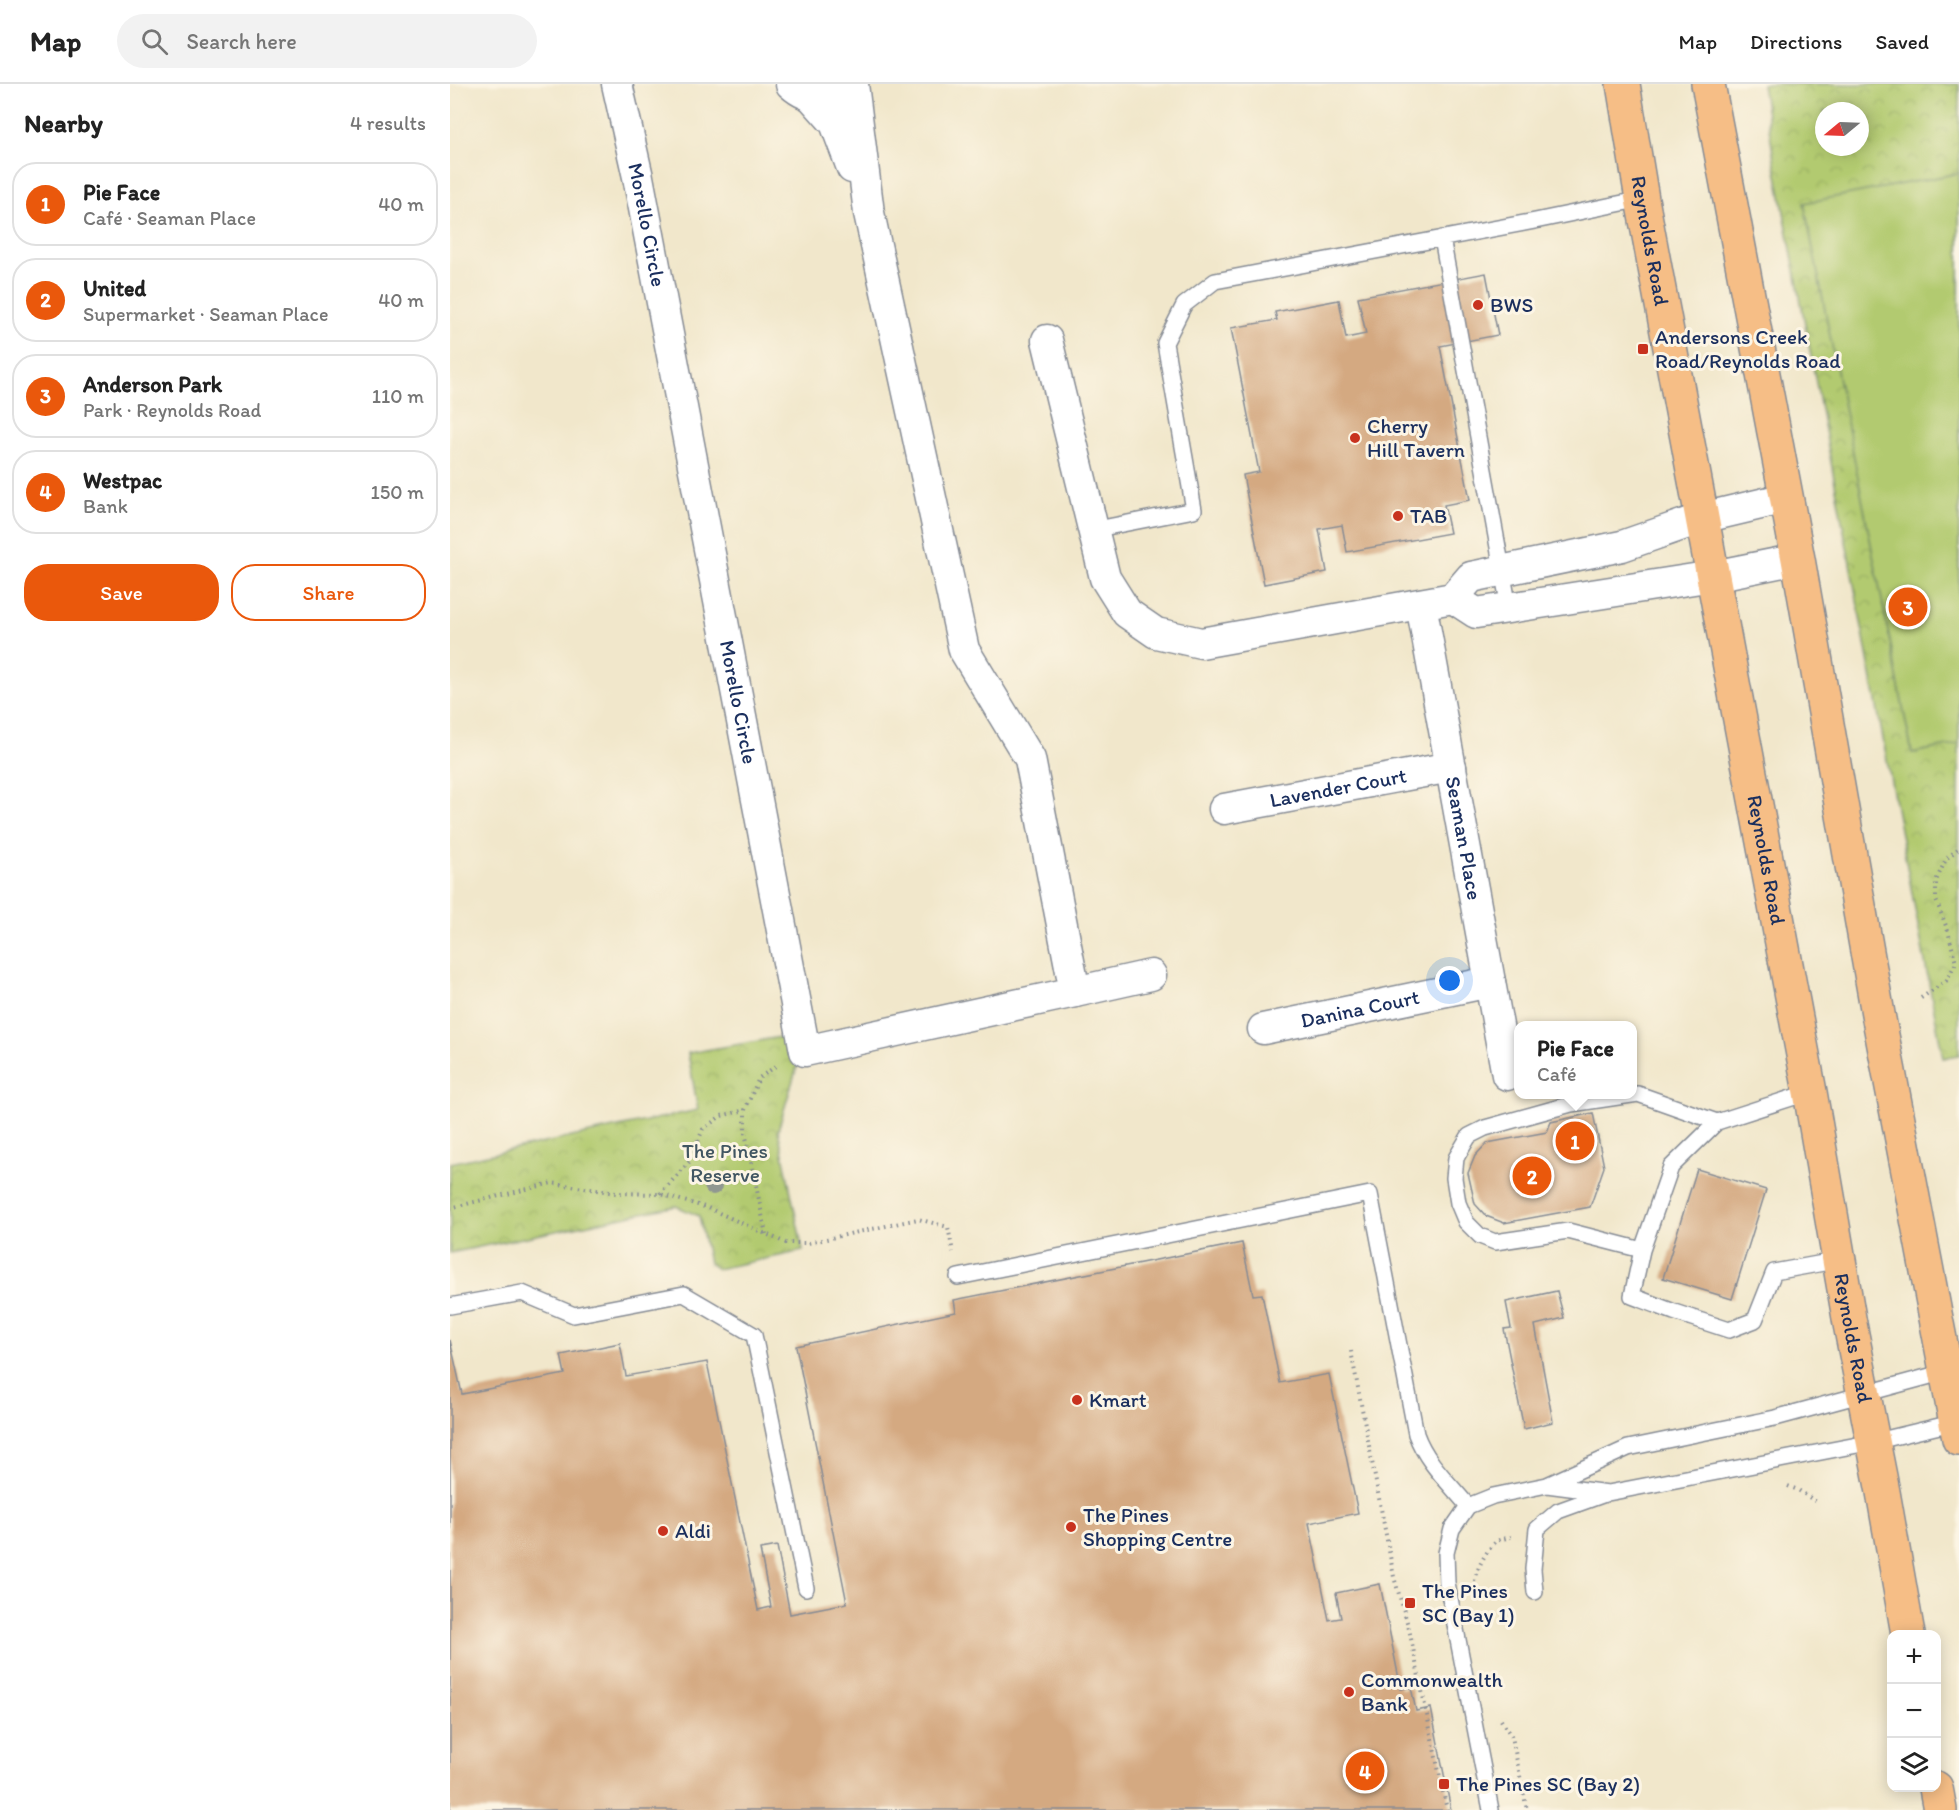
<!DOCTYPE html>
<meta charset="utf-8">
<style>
body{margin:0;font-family:Itim,sans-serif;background:#f2f2f2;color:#222}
.controls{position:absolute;right:18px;bottom:18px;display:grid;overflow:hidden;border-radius:12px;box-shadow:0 3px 15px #0003}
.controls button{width:54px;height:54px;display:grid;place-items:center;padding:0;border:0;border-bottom:2px solid #e0e0e0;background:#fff;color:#222;font:30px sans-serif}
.compass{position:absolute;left:1365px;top:18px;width:54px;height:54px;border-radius:50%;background:#fff;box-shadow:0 3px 15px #0003;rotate:251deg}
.you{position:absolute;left:1000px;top:897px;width:21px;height:21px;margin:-15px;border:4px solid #fff;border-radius:50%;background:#1a73e8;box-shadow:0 0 0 9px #1a73e833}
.badge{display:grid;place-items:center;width:39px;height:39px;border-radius:50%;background:#ea580c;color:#fff;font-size:20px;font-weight:700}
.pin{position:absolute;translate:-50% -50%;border:3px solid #fff;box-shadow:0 2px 6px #0006}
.popup{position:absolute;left:1064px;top:937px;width:123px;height:78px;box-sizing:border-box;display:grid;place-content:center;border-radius:12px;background:#fff;filter:drop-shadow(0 2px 4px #0005);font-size:20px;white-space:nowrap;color:#767676}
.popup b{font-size:22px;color:#222}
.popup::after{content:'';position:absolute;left:50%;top:100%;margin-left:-12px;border:12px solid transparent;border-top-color:#fff}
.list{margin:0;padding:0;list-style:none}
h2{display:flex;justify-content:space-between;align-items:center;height:78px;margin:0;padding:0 24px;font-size:26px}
h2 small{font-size:20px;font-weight:400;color:#767676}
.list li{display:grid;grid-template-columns:39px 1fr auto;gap:18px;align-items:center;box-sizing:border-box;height:84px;margin:0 12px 12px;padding:0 12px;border:2px solid #e0e0e0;border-radius:24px}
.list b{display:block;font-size:22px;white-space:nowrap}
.list p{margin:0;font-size:20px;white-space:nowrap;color:#767676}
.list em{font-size:20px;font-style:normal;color:#767676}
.actions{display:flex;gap:12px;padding:18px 24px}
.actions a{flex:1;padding:14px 0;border:2px solid #ea580c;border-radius:24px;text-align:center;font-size:21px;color:#ea580c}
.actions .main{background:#ea580c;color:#fff}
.icon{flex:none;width:33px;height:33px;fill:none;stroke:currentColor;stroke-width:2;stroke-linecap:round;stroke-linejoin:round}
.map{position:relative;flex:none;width:1509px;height:1726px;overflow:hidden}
header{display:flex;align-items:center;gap:36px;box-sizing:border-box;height:84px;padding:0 30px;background:#fff;border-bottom:2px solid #e0e0e0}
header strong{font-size:28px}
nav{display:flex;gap:33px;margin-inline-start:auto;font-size:21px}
.search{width:420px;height:54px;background:#f2f2f2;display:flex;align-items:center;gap:15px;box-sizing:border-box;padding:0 21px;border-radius:33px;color:#767676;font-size:22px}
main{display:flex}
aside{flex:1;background:#fff}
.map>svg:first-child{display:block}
.park{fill:url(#park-crowns);stroke:#667c66;stroke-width:1.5;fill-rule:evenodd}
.pitch{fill:#b2ca6f;stroke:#667c66;stroke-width:1.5}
.building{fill:#d4a981}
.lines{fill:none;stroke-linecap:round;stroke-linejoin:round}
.lane-casing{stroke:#868b94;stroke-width:18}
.street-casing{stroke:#868b94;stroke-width:33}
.primary-casing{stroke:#868b94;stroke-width:36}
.path{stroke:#868b94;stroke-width:4;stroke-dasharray:1.5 4.5;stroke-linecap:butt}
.lane{stroke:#fff;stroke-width:15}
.street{stroke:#fff;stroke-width:30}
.primary{stroke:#f6be86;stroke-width:33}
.tree{fill:#909791}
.poi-dot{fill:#c8321e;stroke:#fcf5e5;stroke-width:2}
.labels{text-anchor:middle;stroke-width:6;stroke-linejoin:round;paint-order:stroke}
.street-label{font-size:21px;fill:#1b2f5e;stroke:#fcf5e5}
.poi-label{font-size:21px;fill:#1b2f5e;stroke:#fcf5e5;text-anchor:start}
.park-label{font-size:21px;fill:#415662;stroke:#fcf5e5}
</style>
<header>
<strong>Map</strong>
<div class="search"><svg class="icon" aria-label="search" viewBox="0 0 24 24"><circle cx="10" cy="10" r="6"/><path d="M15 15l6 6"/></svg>Search here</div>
<nav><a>Map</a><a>Directions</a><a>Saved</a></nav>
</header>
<main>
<aside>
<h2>Nearby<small>4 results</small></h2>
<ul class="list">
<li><span class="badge">1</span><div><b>Pie Face</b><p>Café · Seaman Place</p></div><em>40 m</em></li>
<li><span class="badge">2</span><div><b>United</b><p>Supermarket · Seaman Place</p></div><em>40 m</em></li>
<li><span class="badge">3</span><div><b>Anderson Park</b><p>Park · Reynolds Road</p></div><em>110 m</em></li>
<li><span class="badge">4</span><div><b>Westpac</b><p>Bank</p></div><em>150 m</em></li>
</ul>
<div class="actions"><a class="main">Save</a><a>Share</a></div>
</aside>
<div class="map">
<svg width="1509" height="1726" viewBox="0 0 1509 1726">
<defs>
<pattern id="park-crowns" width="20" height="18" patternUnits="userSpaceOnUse" patternTransform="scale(1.5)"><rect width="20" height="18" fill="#b2ca6f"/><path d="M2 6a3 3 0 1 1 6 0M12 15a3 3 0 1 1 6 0" fill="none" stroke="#98ae63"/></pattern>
</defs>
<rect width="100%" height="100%" fill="#fcf5e5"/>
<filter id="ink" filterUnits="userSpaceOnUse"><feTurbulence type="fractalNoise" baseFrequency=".0167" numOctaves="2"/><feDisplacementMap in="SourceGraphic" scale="12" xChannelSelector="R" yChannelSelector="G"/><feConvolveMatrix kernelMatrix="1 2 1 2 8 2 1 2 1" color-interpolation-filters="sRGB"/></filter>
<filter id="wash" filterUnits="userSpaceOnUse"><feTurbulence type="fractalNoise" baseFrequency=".008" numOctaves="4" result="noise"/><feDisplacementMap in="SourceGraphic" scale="24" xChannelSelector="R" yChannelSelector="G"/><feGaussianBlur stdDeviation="1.35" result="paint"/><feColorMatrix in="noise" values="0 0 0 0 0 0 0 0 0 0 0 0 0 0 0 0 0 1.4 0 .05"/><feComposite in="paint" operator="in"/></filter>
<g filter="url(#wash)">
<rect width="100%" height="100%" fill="#f1e7cb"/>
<path class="park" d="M1312,0H1509V971L1493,974L1324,75ZM1374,27H1410V63H1374Z
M342,951L348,979L328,1046L353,1167L267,1185L259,1179L249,1132L226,1122L0,1169V1079L248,1026L238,969Z"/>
<path class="pitch" d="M1509,89V660L1462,669L1354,119Z"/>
<g id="blocks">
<path class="building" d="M1036,189L1048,251L990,262L1020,416L994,421L1000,449L897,468L892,441L869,445L877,488L814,500L793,391L809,388L781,244L827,236L825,228L889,216L896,254L916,250L908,213Z
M1143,1029L1154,1083L1140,1123L1054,1139L1036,1132L1025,1120L1018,1089L1025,1072L1037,1059L1097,1048L1101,1038Z
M1247,1085L1316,1106L1282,1215L1213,1194Z
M792,1159L803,1211L812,1210L830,1299L879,1290L908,1429L859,1439L879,1536L891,1534L886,1509L930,1500L951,1605L961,1603L966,1627L981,1624L1001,1726H0V1256L12,1310L115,1290L111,1271L170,1259L176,1292L257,1278L308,1526L321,1523L310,1465L327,1462L340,1530L397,1519L346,1262L506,1228L504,1216Z
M1107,1207L1114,1234L1085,1241L1103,1338L1074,1345L1054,1245L1061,1244L1056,1218Z"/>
</g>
</g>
<g filter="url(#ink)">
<use href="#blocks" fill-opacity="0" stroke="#868b94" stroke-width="1.5"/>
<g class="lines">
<g class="lane-casing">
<path id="lane" d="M992,154L1059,524
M642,446L744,426L715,259L734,221L765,197L1085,137L1192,115
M1360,1008L1267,1038L1221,1083L1192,1166L1182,1212L1224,1228L1279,1246L1305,1236L1324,1188L1390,1176
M1192,1166L1118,1147L1045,1158L1030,1152L1016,1138L1008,1119L1004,1094L1006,1074L1019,1052L1035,1044L1121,1020L1188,1010L1267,1038
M508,1193L920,1110L966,1350C976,1378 999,1399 1018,1422
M0,1222L72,1209L124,1231L234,1210L304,1251L356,1504
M1097,1401L1158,1409L1423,1358L1506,1338
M1085,1508L1083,1485L1087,1445L1108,1427L1155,1410
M1041,1726L997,1499L996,1469L1002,1445L1018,1422L1043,1412L1097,1401L1178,1364L1325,1334L1495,1288"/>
</g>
<g class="street-casing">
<g id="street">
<path id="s1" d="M167,0L188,93L355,967L625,908L580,675L514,566L419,129L403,0"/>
<path d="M341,0C353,11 366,15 382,12"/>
<path d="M362,13L385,39L402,84"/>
<path d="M597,256L655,494L677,529L706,549L751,559L1003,514L1021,493L1172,462L1252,434L1336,414"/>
<path d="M1003,514L1026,529L1263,492L1348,475"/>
<path id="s2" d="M971,520L1057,991"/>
<path id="s3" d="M774,725L1001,683"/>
<path d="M625,908L701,891"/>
<path id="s4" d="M813,945L1040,898"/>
</g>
</g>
<g class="primary-casing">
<g id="primary">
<path id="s5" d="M1173,0L1192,115L1360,1008L1400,1240L1433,1408L1458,1550"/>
<path d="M1258,0L1348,475L1428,930L1509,1355"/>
<path d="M1486,1704L1490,1726"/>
</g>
</g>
<path class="path" d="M1471,914L1496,897L1506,879L1498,847L1486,816V797L1496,775L1509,764
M210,1110L240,1077L253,1045L271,1032L295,1026
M0,1124L102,1099L166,1109L210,1110L258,1124L336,1159H358L468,1135L498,1143L503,1168
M316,1150L295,1048V1026L309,994L326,982
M901,1267L944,1493L959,1545L997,1726
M1338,1402L1348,1406L1368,1419
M1025,1497C1027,1484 1036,1466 1047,1457C1051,1455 1057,1454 1061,1453
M1051,1636L1062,1653L1077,1726"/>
<use href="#lane" class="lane"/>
<use href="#street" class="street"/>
<use href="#primary" class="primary"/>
</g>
<circle class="tree" cx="263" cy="1102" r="9"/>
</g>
<g class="poi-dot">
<circle cx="1028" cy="221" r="6"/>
<rect x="1187" y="259" width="12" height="12" rx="3"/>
<circle cx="905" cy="354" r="6"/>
<circle cx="948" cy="432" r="6"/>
<circle cx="627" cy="1316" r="6"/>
<circle cx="621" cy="1443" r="6"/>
<circle cx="213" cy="1447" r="6"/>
<rect x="954" y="1513" width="12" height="12" rx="3"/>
<circle cx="899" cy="1608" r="6"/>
<rect x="988" y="1694" width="12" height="12" rx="3"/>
</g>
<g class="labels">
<g class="street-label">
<text dy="7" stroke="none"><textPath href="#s1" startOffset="144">Morello Circle</textPath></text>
<text dy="7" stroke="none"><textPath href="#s5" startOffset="159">Reynolds Road</textPath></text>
<text dy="7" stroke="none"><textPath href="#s1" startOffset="630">Morello Circle</textPath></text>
<text dy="7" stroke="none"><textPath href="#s3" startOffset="116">Lavender Court</textPath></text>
<text dy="7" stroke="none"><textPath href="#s2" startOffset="238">Seaman Place</textPath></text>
<text dy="7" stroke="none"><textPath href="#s5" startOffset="789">Reynolds Road</textPath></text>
<text dy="7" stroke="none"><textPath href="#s4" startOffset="99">Danina Court</textPath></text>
<text dy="7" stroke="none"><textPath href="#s5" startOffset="1275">Reynolds Road</textPath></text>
</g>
<g class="poi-label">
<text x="1040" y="228">BWS</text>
<text x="1205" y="260">Andersons Creek<tspan x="1205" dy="24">Road/Reynolds Road</tspan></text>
<text x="917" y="349">Cherry<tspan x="917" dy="24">Hill Tavern</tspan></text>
<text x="960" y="439">TAB</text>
<text x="639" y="1323">Kmart</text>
<text x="633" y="1438">The Pines<tspan x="633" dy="24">Shopping Centre</tspan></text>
<text x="225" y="1454">Aldi</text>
<text x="972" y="1514">The Pines<tspan x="972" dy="24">SC (Bay 1)</tspan></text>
<text x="911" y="1603">Commonwealth<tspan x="911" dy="24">Bank</tspan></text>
<text x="1006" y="1707">The Pines SC (Bay 2)</text>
</g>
<g class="park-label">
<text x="275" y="1074">The Pines<tspan x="275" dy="24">Reserve</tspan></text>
</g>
</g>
</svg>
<div class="controls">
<button>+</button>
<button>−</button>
<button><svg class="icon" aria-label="layers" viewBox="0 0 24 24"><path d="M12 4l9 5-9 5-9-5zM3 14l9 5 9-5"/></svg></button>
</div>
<svg class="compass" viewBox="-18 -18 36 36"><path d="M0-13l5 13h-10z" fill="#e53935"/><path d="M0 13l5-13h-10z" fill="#767676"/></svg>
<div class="you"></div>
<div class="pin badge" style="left:1125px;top:1057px">1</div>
<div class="popup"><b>Pie Face</b>Café</div>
<div class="pin badge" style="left:1082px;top:1092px">2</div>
<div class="pin badge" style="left:1458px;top:523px">3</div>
<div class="pin badge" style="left:915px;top:1687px">4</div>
</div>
</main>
